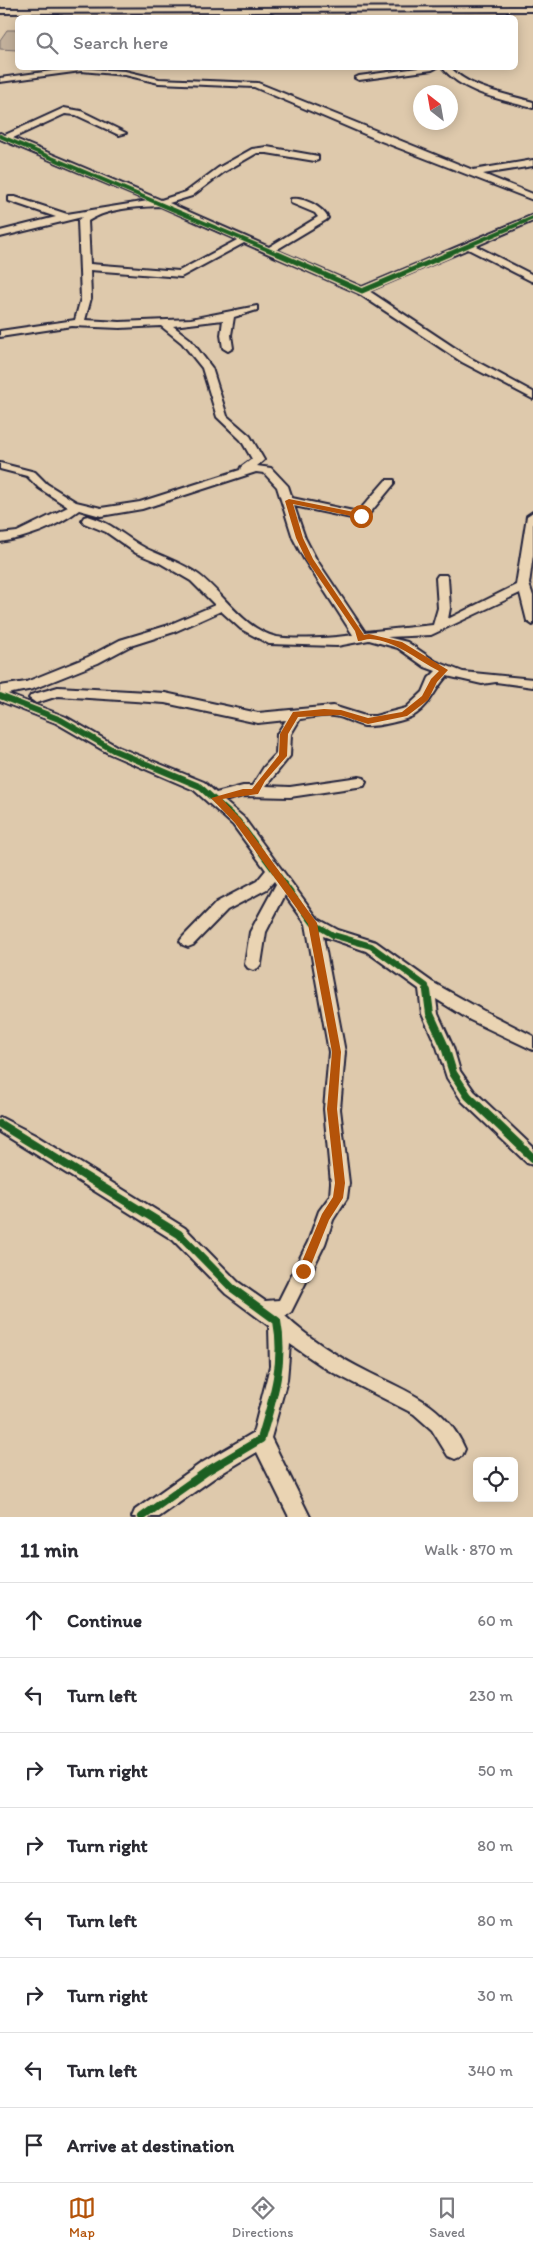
<!DOCTYPE html>
<meta charset="utf-8">
<style>
body{margin:0;font-family:Itim,sans-serif;background:#f2f2f3;color:#2b2b33}
.controls{position:absolute;right:15px;bottom:15px;display:grid;overflow:hidden;border-radius:8px;box-shadow:0 2px 12px #0003}
.controls button{width:45px;height:45px;display:grid;place-items:center;padding:0;border:0;border-bottom:1px solid #e1e1e2;background:#fff;color:#2b2b33;font:25px sans-serif}
.compass{position:absolute;left:413px;top:85px;width:45px;height:45px;border-radius:50%;background:#fff;box-shadow:0 2px 12px #0003;rotate:329deg}
.stop{position:absolute;width:15px;height:15px;margin:-11px;border:4px solid #b45309;border-radius:50%;background:#fff}
.stop.end{background:#b45309;border-color:#fff;box-shadow:0 1px 5px #0008}
.list{margin:0;padding:0;list-style:none}
h2{display:flex;justify-content:space-between;align-items:center;height:65px;margin:0;padding:0 20px;font-size:21px}
h2 small{font-size:16px;font-weight:400;color:#7c7c81}
.list li{display:grid;grid-template-columns:32px 1fr auto;gap:15px;align-items:center;box-sizing:border-box;height:75px;padding:0 20px;border-top:1px solid #e1e1e2}
.list b{display:block;font-size:19px;white-space:nowrap}
.list em{font-size:16px;font-style:normal;color:#7c7c81}
.icon{flex:none;width:28px;height:28px;fill:none;stroke:currentColor;stroke-width:2;stroke-linecap:round;stroke-linejoin:round}
.map{position:relative;flex:none;width:533px;height:1517px;overflow:hidden}
.search{position:absolute;background:#fff;box-shadow:0 2px 12px #0003;left:15px;right:15px;top:15px;height:55px;display:flex;align-items:center;gap:12px;box-sizing:border-box;padding:0 18px;border-radius:8px;color:#7c7c81;font-size:19px}
.sheet{height:665px;background:#fff}
nav{display:flex;justify-content:space-around;align-items:center;box-sizing:border-box;height:70px;border-top:1px solid #e1e1e2;background:#fff;font-size:14px;color:#7c7c81}
nav a{display:grid;justify-items:center;gap:2px}
nav .on{color:#b45309}
.map>svg:first-child{display:block}
.green{fill:#c2b09b;stroke:#72696b}
.lines{fill:none;stroke-linecap:round;stroke-linejoin:round}
.minor-casing{stroke:#22223b;stroke-width:4}
.minor{fill:#ead4b3;fill-rule:evenodd}
.cycleway-far3-casing{stroke:#ead4b3;stroke-width:5.5}
.cycleway-far2-casing{stroke:#ead4b3;stroke-width:8}
.cycleway-far1-casing{stroke:#ead4b3;stroke-width:9}
.cycleway-casing{stroke:#ead4b3;stroke-width:11}
.cycleway-far3{stroke:#1b5e20;stroke-width:4}
.cycleway-far2{stroke:#1b5e20;stroke-width:5}
.cycleway-far1{stroke:#1b5e20;stroke-width:6}
.cycleway{stroke:#1b5e20;stroke-width:8}
.route{fill:#b45309}
</style>
<div class="map">
<svg width="533" height="1517" viewBox="0 0 533 1517">
<rect width="100%" height="100%" fill="#dec9ac"/>
<filter id="ink" filterUnits="userSpaceOnUse"><feTurbulence type="fractalNoise" baseFrequency=".02" numOctaves="2"/><feDisplacementMap in="SourceGraphic" scale="10" xChannelSelector="R" yChannelSelector="G"/><feConvolveMatrix kernelMatrix="1 2 1 2 8 2 1 2 1" color-interpolation-filters="sRGB"/></filter>
<g filter="url(#ink)">
<path class="green" d="M7,30H17V50L0,49V40Z"/>
<g class="lines">
<g class="minor-casing">
<path id="minor" d="M533,7V11L0,13V9Z
M74,68L125,71L159,79L258,83L473,170L533,160V166L483,174L533,194V200L381,141L254,87L159,83L125,75L81,71L0,82V78Z
M418,68H436L432,70L359,80L355,78L359,76Z
M443,68H451C470,89 507,94 533,102V108C504,100 462,93 443,68Z
M64,108L81,111L126,133L119,135L76,115L65,114L13,138L161,200L186,192L218,168L252,149L267,147L318,156V160L315,161L267,153H257L224,172L192,196L169,203L269,247L318,217L315,213L291,203V199C304,197 322,207 328,218L326,220L276,250L362,287L533,215V221L476,246L533,275V282L468,249L369,291L470,358L533,392V399L462,362L358,293L244,243L181,277L90,270L91,298L85,320L120,322L191,319L257,306V310L234,317L231,335L233,348L228,351L223,348L221,335L223,320L173,326L190,339L212,368L227,416L250,436L264,460L257,466L271,468L288,486L292,498L358,512L386,480H394V484L365,519L361,520L294,506L305,538L316,559L365,632L433,625L438,608L436,578L438,575H446L448,578L450,608L448,619L516,585L527,516L533,512V555L529,584L533,596V625L527,621L520,593L431,635L387,637L407,642L435,661L463,672L533,679V687L496,682L482,684L447,676C435,688 431,704 416,714C406,721 375,727 364,726C354,724 345,717 334,716C324,714 311,718 300,719L291,734L290,756L266,786L290,787L359,777L364,778L366,782L364,786L290,797L243,796L224,801L243,817L318,919L338,930L376,942L432,982L482,1010L533,1036V1050L470,1020L436,999L438,1014L453,1047L460,1071L474,1091L533,1147V1165L527,1163L462,1101L447,1078L437,1047L422,1014L419,989L366,951L323,936L345,1052L340,1109L349,1183L347,1198L333,1220L325,1244L291,1312L285,1316C309,1339 338,1357 368,1372C408,1392 446,1405 465,1449L462,1456L455,1459L448,1456L432,1430L414,1414L328,1370L290,1344L287,1380L271,1438L310,1517H289L257,1452L214,1478L159,1517H132L135,1510L200,1464L253,1433L270,1366L269,1326L226,1294L173,1240L0,1132V1117L35,1135L185,1228L238,1282L265,1301L279,1300L308,1242L319,1211L330,1196L331,1183L324,1109L329,1052L306,924L285,895L266,932L261,964L258,968L253,970L248,968L245,964L250,932L276,884L274,881L267,889L227,910L193,945L188,947L183,945L180,941L183,937L217,902L257,881L266,870L233,825L194,790L108,753L56,723L0,701V686L26,682L88,657L120,640L166,626L215,605L191,581L160,563L136,553L106,532L84,523L82,520L84,517L88,516C110,522 125,537 145,548C163,557 183,563 199,575C224,594 244,630 277,637C293,640 336,638 353,635L304,559L293,538L277,487L264,473L256,472L142,509L101,516L79,510C57,527 27,538 0,542V534L17,532L68,507L39,488L27,476L0,469V463L35,472L47,484L76,502L101,508L140,502L240,470L241,467L252,459L241,440L217,417L202,368L182,343L161,326L120,328L72,326L0,337V331L75,320L81,298L78,220L82,217L0,237V231L56,217L9,201V197H15L67,214L148,201L0,139V133L5,135ZM160,206L237,240L179,271L90,264L88,221C109,208 135,207 160,206ZM221,611L241,629L269,644L337,646L369,640L398,648L425,667L436,671L429,678L423,692L406,708L375,716H365L333,706L258,713L165,693L58,687L31,695L29,698L36,703L58,696L165,703L258,723L286,720L277,734L276,754L264,767L252,786H243L216,793L204,782L118,747L66,717L7,694L33,689L98,663L130,646L174,632Z"/>
</g>
<use href="#minor" class="minor"/>
<g class="cycleway-far3-casing">
<path id="cycleway-far3" d="M0,136L280,255
M446,255L533,218"/>
</g>
<g class="cycleway-far2-casing">
<path id="cycleway-far2" d="M278,254L362,291L449,254"/>
</g>
<g class="cycleway-far1-casing">
<path id="cycleway-far1" d="M0,696L61,720L113,750L199,786L238,821L313,923L333,935L371,946L426,986L427,992"/>
</g>
<g class="cycleway-casing">
<path id="cycleway" d="M427,991L430,1014L445,1047L453,1073L468,1096L533,1158
M0,1124L179,1234L232,1288L277,1321C285,1362 273,1399 261,1439L207,1471L142,1517"/>
</g>
<use href="#cycleway-far3" class="cycleway-far3"/>
<use href="#cycleway-far2" class="cycleway-far2"/>
<use href="#cycleway-far1" class="cycleway-far1"/>
<use href="#cycleway" class="cycleway"/>
</g>
</g>
<path class="route" d="M289,499L364,514L361,518L293,504L303,538L313,559L364,635L369,634L402,642L448,670L437,682L428,700L407,716L368,724L340,715L298,717L288,734L287,756L265,781L258,794L222,799L241,819L317,923L341,1052L337,1109L345,1183L343,1198L329,1220L307,1275L303,1276L298,1271L322,1214L333,1197L335,1183L327,1109L332,1052L308,924L235,823L211,798L243,789H252L279,755L280,734L293,712L324,709L341,710L368,718L402,712L422,696L431,679L439,671C417,660 395,640 370,639C366,639 362,641 358,641L355,631L306,559L296,538L285,501Z"/>
</svg>
<div class="controls">
<button><svg class="icon" aria-label="locate" viewBox="0 0 24 24"><circle cx="12" cy="12" r="6"/><path d="M12 2v4M12 18v4M2 12h4M18 12h4"/></svg></button>
</div>
<svg class="compass" viewBox="-18 -18 36 36"><path d="M0-13l5 13h-10z" fill="#e53935"/><path d="M0 13l5-13h-10z" fill="#7c7c81"/></svg>
<div class="stop" style="left:361px;top:516px"></div>
<div class="stop end" style="left:303px;top:1271px"></div>
<div class="search"><svg class="icon" aria-label="search" viewBox="0 0 24 24"><circle cx="10" cy="10" r="6"/><path d="M15 15l6 6"/></svg>Search here</div>
</div>
<section class="sheet">
<h2>11 min<small>Walk · 870 m</small></h2>
<ul class="list">
<li><svg class="icon" aria-label="ahead" viewBox="0 0 24 24"><path d="M12 20V5M6 11l6-6 6 6"/></svg><div><b>Continue</b></div><em>60 m</em></li>
<li><svg class="icon" aria-label="left" viewBox="0 0 24 24"><path d="M17 20v-9H6M10 6l-5 5 5 5"/></svg><div><b>Turn left</b></div><em>230 m</em></li>
<li><svg class="icon" aria-label="right" viewBox="0 0 24 24"><path d="M7 20v-9h11M14 6l5 5-5 5"/></svg><div><b>Turn right</b></div><em>50 m</em></li>
<li><svg class="icon" aria-label="right" viewBox="0 0 24 24"><path d="M7 20v-9h11M14 6l5 5-5 5"/></svg><div><b>Turn right</b></div><em>80 m</em></li>
<li><svg class="icon" aria-label="left" viewBox="0 0 24 24"><path d="M17 20v-9H6M10 6l-5 5 5 5"/></svg><div><b>Turn left</b></div><em>80 m</em></li>
<li><svg class="icon" aria-label="right" viewBox="0 0 24 24"><path d="M7 20v-9h11M14 6l5 5-5 5"/></svg><div><b>Turn right</b></div><em>30 m</em></li>
<li><svg class="icon" aria-label="left" viewBox="0 0 24 24"><path d="M17 20v-9H6M10 6l-5 5 5 5"/></svg><div><b>Turn left</b></div><em>340 m</em></li>
<li><svg class="icon" aria-label="arrive" viewBox="0 0 24 24"><path d="M6 21V4h12l-3 4 3 4H6"/></svg><div><b>Arrive at destination</b></div></li>
</ul>
</section>
<nav>
<a class="on"><svg class="icon" aria-label="map" viewBox="0 0 24 24"><path d="M3 6l6-2 6 2 6-2v14l-6 2-6-2-6 2zM9 4v14M15 6v14"/></svg>Map</a>
<a><svg class="icon" aria-label="directions" viewBox="0 0 24 24"><path d="M12 3l9 9-9 9-9-9zM9 14v-3h6M13 9l2 2-2 2"/></svg>Directions</a>
<a><svg class="icon" aria-label="saved" viewBox="0 0 24 24"><path d="M7 4h10v16l-5-4-5 4z"/></svg>Saved</a>
</nav>
